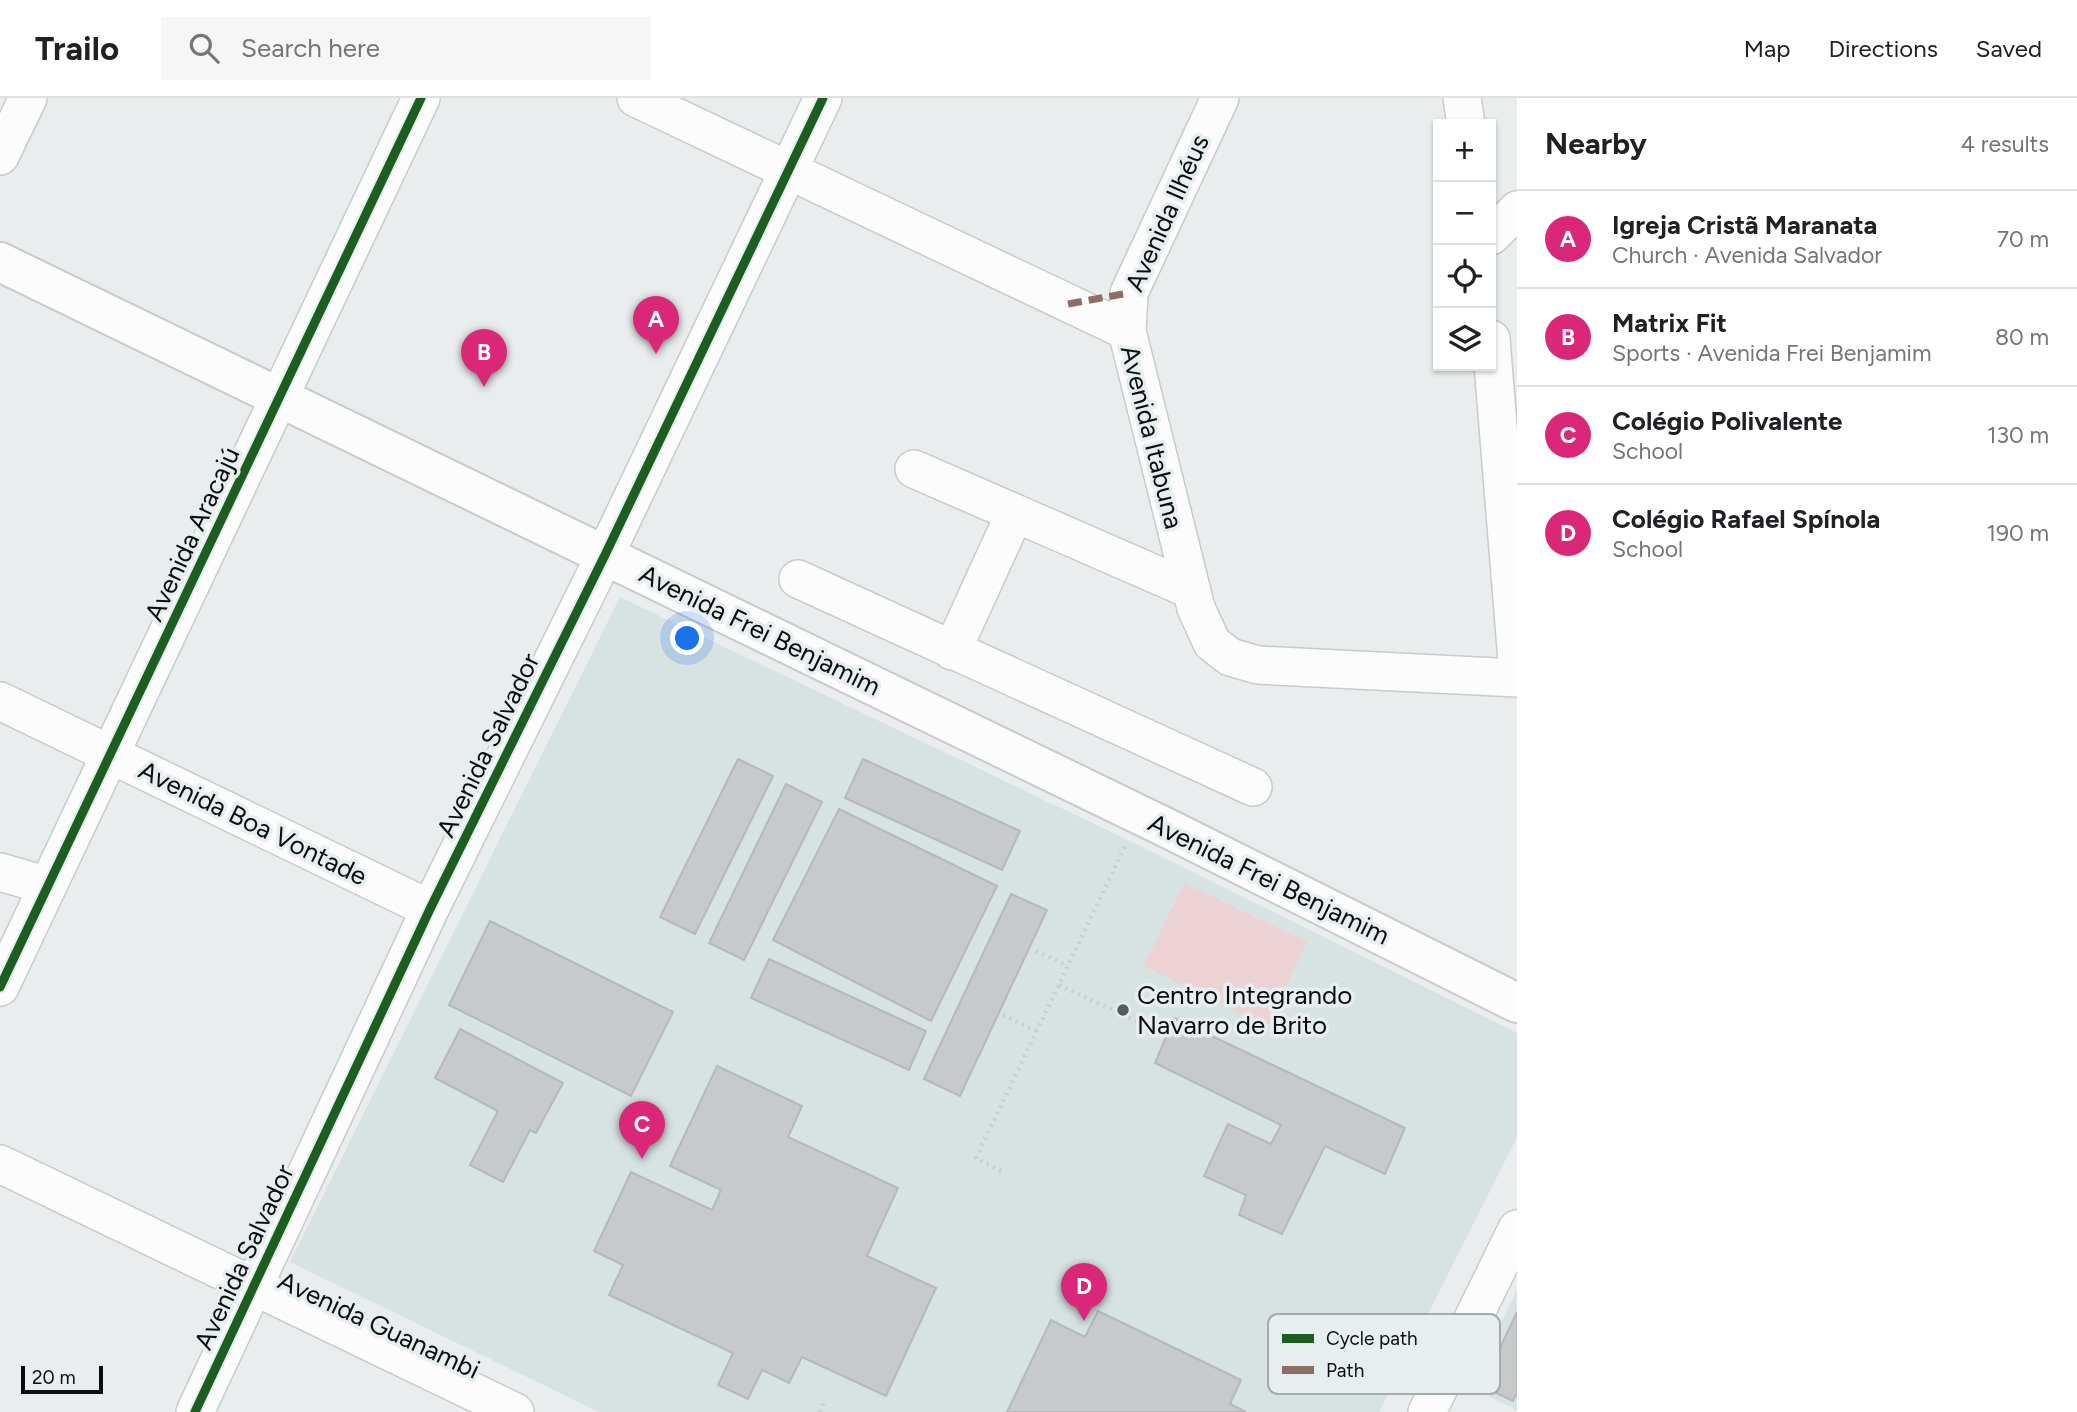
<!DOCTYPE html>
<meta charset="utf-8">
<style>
body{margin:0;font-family:Figtree,sans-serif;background:#f6f6f6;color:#202124}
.controls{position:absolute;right:21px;top:21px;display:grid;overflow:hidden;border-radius:0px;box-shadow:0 2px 5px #0004}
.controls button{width:63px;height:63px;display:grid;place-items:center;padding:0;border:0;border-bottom:2px solid #e0e0e0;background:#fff;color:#202124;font:35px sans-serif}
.scale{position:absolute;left:21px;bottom:18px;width:82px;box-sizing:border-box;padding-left:7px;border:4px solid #0a0d0d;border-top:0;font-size:19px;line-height:24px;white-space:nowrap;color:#0a0d0d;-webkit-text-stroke:5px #e7eeef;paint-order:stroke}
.you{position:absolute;left:688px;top:541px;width:24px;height:24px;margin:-18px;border:5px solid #fff;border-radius:50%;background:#1a73e8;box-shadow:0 0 0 10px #1a73e833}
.badge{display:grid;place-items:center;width:46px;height:46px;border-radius:50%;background:#db2777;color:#fff;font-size:23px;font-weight:700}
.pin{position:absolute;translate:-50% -58px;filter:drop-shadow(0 2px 4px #0008)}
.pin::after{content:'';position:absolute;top:37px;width:24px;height:21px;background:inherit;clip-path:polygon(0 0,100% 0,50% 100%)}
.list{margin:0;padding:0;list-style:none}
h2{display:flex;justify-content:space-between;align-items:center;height:91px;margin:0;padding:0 28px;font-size:30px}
h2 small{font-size:23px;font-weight:400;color:#757577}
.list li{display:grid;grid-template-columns:46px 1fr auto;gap:21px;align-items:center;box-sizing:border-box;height:98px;padding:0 28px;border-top:2px solid #e0e0e0}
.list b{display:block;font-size:26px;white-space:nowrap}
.list p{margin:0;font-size:23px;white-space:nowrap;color:#757577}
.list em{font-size:23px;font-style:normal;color:#757577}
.icon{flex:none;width:38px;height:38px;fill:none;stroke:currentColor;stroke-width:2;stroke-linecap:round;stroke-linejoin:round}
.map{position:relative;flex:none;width:1517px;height:1314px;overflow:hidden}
header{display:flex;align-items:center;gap:42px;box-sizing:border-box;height:98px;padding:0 35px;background:#fff;border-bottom:2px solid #e0e0e0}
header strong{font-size:33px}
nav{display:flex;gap:38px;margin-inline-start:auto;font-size:24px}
.search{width:490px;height:63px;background:#f6f6f6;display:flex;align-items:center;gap:18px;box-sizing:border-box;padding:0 24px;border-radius:0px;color:#757577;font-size:26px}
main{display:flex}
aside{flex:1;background:#fff}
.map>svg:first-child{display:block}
.built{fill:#d7e2e3}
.green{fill:#edd2d4}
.building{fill:#c7caca;stroke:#b6b9b9;stroke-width:2}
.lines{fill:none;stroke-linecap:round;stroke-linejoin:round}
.minor-casing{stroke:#c7cbcb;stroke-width:40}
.major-casing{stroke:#c7cbcb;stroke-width:42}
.path{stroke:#cbcccc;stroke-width:4.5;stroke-dasharray:2 5;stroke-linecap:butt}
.minor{stroke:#fcfcfc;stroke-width:37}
.major{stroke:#fcfcfc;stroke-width:38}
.quiet{stroke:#8d6e63;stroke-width:7;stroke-dasharray:14 7;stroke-linecap:butt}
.cycleway-casing{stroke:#e7eeef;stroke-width:13}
.cycleway{stroke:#1b5e20;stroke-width:9}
.poi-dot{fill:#585b5b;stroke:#e7eeef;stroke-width:2.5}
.labels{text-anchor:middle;stroke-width:7;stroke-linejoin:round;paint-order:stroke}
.street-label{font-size:26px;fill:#0a0d0d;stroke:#e7eeef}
.poi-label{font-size:26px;fill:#0a0d0d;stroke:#e7eeef;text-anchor:start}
.key{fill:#e7eeef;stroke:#a5aaab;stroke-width:2}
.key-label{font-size:19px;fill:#0a0d0d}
</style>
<header>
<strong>Trailo</strong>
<div class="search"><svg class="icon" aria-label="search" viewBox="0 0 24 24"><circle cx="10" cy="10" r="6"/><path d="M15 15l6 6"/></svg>Search here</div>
<nav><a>Map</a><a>Directions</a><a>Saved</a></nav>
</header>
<main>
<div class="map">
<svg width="1517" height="1314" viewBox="0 0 1517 1314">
<rect width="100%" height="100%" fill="#e9eded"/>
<path class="built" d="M620,499L1128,742L1517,935V1039L1379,1314H599L290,1164Z
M1517,1192V1312L1469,1289Z"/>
<path class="green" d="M1184,785L1307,844L1267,928L1144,868Z"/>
<path class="building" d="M738,661L773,678L695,836L660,819Z
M863,661L1020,733L1002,772L845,700Z
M786,686L822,704L744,862L709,845Z
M839,711L997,788L931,923L773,842Z
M1011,796L1047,812L960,998L924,981Z
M490,823L673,914L631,998L449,907Z
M769,861L926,933L909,972L751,900Z
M1174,920L1405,1030L1385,1076L1325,1048L1282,1136L1239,1117L1246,1097L1204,1078L1228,1026L1271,1046L1281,1027L1155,965Z
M460,931L563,985L536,1035L530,1032L503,1084L470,1067L498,1013L435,980Z
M717,968L802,1008L788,1039L898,1090L867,1158L936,1190L886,1298L802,1259L789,1285L762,1272L748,1301L718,1287L733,1255L609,1197L623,1167L594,1153L631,1074L712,1112L721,1092L670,1068Z
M1098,1213L1241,1282L1230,1306L1246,1314H1007L1051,1222L1085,1239Z
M1517,1214V1295L1513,1303L1482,1288Z"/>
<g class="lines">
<g class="minor-casing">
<path id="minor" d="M636,0L1127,233
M1220,0L1129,195L1127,233L1196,510L1212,545L1230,559L1258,567L1517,580
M1462,0L1466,26
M0,58L28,0
M1491,138L1517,112
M1491,241L1517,563
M914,371L1189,491
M798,481L1253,689
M952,553L1015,415
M0,603L430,811
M0,774L48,788
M0,889L421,0
M0,1066L515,1314
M195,1314L430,811L605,457L823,0
M1427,1314L1517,1131"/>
</g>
<g class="major-casing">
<path id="major" d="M0,164L1171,732L1517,905"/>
</g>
<path class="path" d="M1036,853L1068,868
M1059,887L1162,935
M1003,917L1036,933
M1001,1073L976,1060L1126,746
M820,1314L824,1304"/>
<use href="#minor" class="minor"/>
<use href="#major" class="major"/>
<path class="quiet" d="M1068,206L1129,195"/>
<g class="cycleway-casing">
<path id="cycleway" d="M0,889L421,0
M195,1314L430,811L605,457L823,0"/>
</g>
<use href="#cycleway" class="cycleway"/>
</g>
<circle class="poi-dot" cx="1123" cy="912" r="7"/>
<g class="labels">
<g class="street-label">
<text transform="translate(1167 115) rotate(-66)" y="9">Avenida Ilhéus</text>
<text transform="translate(1152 339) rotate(76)" y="9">Avenida Itabuna</text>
<text transform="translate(192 436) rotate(-65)" y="9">Avenida Aracajú</text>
<text transform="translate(760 532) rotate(26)" y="9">Avenida Frei Benjamim</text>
<text transform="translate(488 647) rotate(-64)" y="9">Avenida Salvador</text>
<text transform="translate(253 725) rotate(26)" y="9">Avenida Boa Vontade</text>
<text transform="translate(1269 781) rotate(26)" y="9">Avenida Frei Benjamim</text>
<text transform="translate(244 1159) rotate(-65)" y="9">Avenida Salvador</text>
<text transform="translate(379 1227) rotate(25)" y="9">Avenida Guanambi</text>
</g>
<g class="poi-label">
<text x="1137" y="906">Centro Integrando<tspan x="1137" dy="30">Navarro de Brito</tspan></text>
</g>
</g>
<rect x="1268" y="1216" width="232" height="80" rx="10" class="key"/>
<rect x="1282" y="1236" width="32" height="9" fill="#1b5e20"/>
<rect x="1282" y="1268" width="32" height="8" fill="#8d6e63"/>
<g class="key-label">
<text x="1326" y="1247">Cycle path</text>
<text x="1326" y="1279">Path</text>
</g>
</svg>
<div class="controls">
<button>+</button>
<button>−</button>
<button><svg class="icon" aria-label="locate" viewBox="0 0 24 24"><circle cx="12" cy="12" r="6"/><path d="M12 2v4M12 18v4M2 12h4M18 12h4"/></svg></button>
<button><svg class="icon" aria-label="layers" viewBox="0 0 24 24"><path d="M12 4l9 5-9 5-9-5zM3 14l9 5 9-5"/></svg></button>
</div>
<div class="scale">20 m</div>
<div class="you"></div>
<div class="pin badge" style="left:656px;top:256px">A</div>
<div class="pin badge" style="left:484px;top:289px">B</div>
<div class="pin badge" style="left:642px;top:1061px">C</div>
<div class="pin badge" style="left:1084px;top:1223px">D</div>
</div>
<aside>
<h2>Nearby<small>4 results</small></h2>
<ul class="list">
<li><span class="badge">A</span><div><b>Igreja Cristã Maranata</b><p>Church · Avenida Salvador</p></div><em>70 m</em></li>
<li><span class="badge">B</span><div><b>Matrix Fit</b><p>Sports · Avenida Frei Benjamim</p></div><em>80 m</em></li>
<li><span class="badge">C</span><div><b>Colégio Polivalente</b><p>School</p></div><em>130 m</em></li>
<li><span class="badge">D</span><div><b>Colégio Rafael Spínola</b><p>School</p></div><em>190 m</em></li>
</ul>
</aside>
</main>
